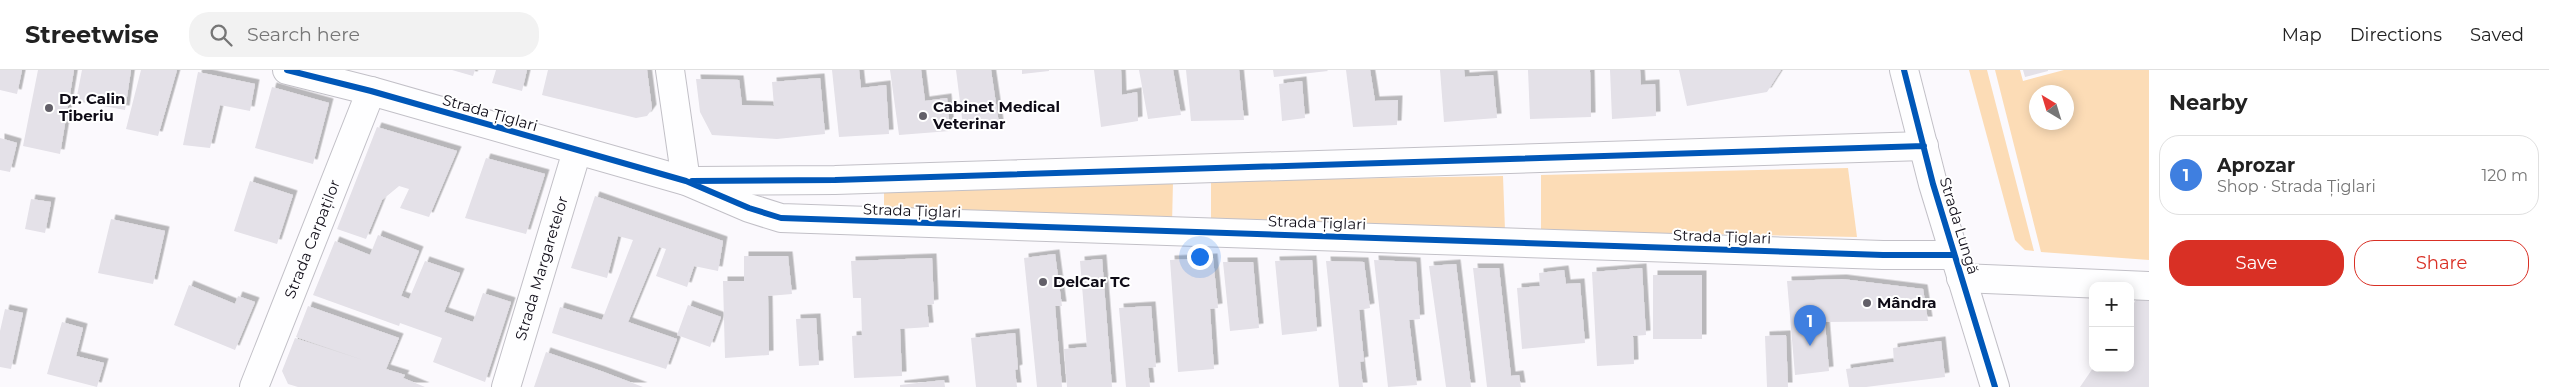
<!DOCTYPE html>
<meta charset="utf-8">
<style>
body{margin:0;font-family:Montserrat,sans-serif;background:#f2f2f2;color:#222}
.controls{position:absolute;right:15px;bottom:15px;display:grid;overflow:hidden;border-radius:10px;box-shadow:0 2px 12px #0003}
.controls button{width:45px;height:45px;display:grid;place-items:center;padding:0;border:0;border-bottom:1px solid #e0e0e0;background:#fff;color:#222;font:25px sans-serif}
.compass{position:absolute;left:2029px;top:15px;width:45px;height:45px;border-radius:50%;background:#fff;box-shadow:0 2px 12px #0003;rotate:322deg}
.you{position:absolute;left:1199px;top:186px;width:18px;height:18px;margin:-12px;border:4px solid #fff;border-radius:50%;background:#1a73e8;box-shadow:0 0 0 8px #1a73e833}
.badge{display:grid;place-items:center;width:32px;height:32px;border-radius:50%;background:#d93025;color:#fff;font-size:16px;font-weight:700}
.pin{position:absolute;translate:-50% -41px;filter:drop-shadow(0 1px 2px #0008)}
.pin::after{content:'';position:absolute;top:26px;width:18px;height:15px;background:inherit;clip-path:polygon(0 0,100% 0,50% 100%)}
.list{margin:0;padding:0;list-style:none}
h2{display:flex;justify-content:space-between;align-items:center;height:65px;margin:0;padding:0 20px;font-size:21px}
h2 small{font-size:16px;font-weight:400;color:#767676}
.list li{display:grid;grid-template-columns:32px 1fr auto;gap:15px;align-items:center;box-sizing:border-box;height:80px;margin:0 10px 10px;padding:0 10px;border:1px solid #e0e0e0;border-radius:20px}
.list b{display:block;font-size:19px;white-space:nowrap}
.list p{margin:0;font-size:16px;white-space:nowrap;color:#767676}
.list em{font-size:16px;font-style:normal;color:#767676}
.actions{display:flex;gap:10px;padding:15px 20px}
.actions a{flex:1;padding:11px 0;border:1px solid #d93025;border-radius:20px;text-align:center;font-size:18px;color:#d93025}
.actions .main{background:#d93025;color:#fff}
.icon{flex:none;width:28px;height:28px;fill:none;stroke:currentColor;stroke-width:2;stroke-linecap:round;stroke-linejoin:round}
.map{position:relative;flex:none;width:2149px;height:317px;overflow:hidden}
header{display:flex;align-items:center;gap:30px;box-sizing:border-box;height:70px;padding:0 25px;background:#fff;border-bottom:1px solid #e0e0e0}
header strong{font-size:24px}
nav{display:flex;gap:28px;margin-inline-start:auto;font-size:18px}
.search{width:350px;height:45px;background:#f2f2f2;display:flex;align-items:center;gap:12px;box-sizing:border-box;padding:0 18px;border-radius:20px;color:#767676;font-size:19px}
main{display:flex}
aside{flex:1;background:#fff}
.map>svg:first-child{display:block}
.green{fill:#fcdcb6;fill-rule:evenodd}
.building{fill:#e4e1e8;filter:url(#shadow)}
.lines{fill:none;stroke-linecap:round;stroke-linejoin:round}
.minor-casing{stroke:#c2c0c7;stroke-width:30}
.major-casing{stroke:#c2c0c7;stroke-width:30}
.minor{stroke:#fefeff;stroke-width:28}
.major{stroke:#fefeff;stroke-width:28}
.cycleway-casing{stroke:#fff;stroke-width:9}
.cycleway{stroke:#0057b8;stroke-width:6}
.poi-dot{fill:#625f68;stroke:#fff;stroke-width:2}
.labels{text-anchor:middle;stroke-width:4;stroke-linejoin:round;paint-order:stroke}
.poi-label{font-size:15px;font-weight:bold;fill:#0f0c17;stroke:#fff;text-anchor:start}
.street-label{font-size:15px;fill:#0f0c17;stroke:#fff}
</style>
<header>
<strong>Streetwise</strong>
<div class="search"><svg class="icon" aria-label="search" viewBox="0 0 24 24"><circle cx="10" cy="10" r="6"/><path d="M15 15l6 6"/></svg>Search here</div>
<nav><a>Map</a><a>Directions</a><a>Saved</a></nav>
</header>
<main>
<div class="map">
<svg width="2149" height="317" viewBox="0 0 2149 317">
<defs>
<filter id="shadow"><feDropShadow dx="4.5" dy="-4.5" stdDeviation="0" flood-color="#0004"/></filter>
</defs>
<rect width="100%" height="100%" fill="#fbf9fd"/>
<path class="green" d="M1969,0H1987L2034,181L2025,180L2015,170Z
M1995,0H2020L2023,11L2064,0H2149V190L2041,182ZM2066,22V52H2036V22Z
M1848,98L1857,167L1541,161V105Z
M1503,106L1505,160L1211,154V111Z
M1173,112L1172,154L884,148V118Z"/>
<path class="building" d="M0,0H22L17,24L0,20Z
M38,0H74L60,84L23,76Z
M82,0H131L125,40L76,31Z
M141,0H177L158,66L126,59Z
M452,0H475L473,6Z
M496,0H527L522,21L492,13Z
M548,0H647L652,39L647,46L636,48L542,25Z
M832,0H859L861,18L886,15L889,64L839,67Z
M890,0H921L925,31L947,28L950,61L899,65Z
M956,0H991L999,54L963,56Z
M1022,0H1049V1L1022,4Z
M1094,0H1121L1122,25L1137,22L1138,51L1101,57Z
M1139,0H1173L1181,45L1148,49Z
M1186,0H1239L1244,50L1191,51Z
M1273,0H1327L1328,1L1274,7Z
M1346,0H1370L1375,31L1398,30L1397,55L1353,57Z
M1440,0H1464L1465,7L1493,5L1497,48L1444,52Z
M1528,0H1590L1591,47L1530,49Z
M1610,0H1640L1641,15L1655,14L1656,46L1612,49Z
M1679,0H1781L1767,22L1687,36Z
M2023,0H2048V1L2025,7Z
M198,2L255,14L250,41L220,35L210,78L183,75Z
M820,8L825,64L777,69L712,65L700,42L696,9L739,10L742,35L774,36L772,12Z
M1302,11L1305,48L1282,51L1279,14Z
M272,17L329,33L313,94L255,78Z
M377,57L457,81L429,147L400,138L409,119L399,116L382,130L366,169L337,159Z
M0,68L17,73L10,102L0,100Z
M486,88L545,104L526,164L465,148Z
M250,111L293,125L277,174L234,161Z
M595,126L723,171L718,201L694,196L687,217L656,206L666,179L659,177L628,252L677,269L666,299L552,263L560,237L602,250L633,170L618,166L607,208L571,198Z
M31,129L51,132L45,163L25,159Z
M111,149L165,161L153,214L98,203Z
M378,165L419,181L401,226L409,229L425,191L460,203L444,242L473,252L483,223L511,232L485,312L433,292L442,268L400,253L399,256L313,225L335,171L370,185Z
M1055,184L1062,236H1055L1062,317H1037L1024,188Z
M744,186H788L792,224L768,226L769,285L725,288L723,211H744Z
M932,188L934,234L927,235L929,257L900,259L902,306L854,308L852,266L862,265L861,228H853L851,191Z
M1213,188L1218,238L1210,239L1214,299L1178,302L1170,190Z
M1102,189L1112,317H1067L1064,279L1087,277L1080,191Z
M1312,190L1317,261L1282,265L1275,191Z
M1374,190L1416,192L1420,249L1409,250L1417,315L1388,317Z
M1326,191L1364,192L1370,238L1359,240L1364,291L1360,292L1363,317H1339Z
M1223,192H1253L1259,258L1230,261Z
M1456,194L1471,317H1446L1429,196Z
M1473,198H1499L1511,306L1519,305L1521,317H1487Z
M1642,198L1646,265L1633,266L1634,294L1597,296L1592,202Z
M1564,200L1566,214L1580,213L1585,273L1522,279L1517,218L1540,216L1539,203Z
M1653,205H1702V269H1653Z
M1842,209L1923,219L1928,251L1825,252L1829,301L1795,305L1787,211Z
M189,215L235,234L238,226L255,232L235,280L174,255Z
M2140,224L2149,225V317H2080L2093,298H2130V239Z
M688,235L721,247L710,277L677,265Z
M308,236L399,268L386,299L405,305L403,308L425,317H298L288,314L282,301L295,268L363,290L296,267Z
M1151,236L1156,297L1148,298L1150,317H1126L1119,238Z
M5,239L23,243L11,299L0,297V261Z
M816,248L819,295L799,296L796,249Z
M62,252L83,258L76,286L104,293L97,317L47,304Z
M1015,263L1018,299L1015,300L1017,317H976L971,268Z
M1786,265L1788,317H1767L1765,266Z
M1941,271L1945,307L1866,317H1849L1846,299L1894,292L1893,278Z
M546,282L601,301L643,317H534Z
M944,310L945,317H900V315Z"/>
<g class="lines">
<g class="minor-casing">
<g id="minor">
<path d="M287,0L371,21L686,111L749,138L781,148L1883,185H1954"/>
<path d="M670,0L686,111"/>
<path d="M696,111L835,110L1924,76"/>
<path d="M1961,208L2149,216"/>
<path id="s1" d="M254,317L371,21"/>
<path id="s2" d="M506,317L577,81"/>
</g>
</g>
<g class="major-casing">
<path id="major" d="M1904,0L1933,114L1995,317"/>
</g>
<use href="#minor" class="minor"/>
<use href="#major" class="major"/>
<g class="cycleway-casing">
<path id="cycleway" d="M287,0L371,21L686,111L749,138L781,148L1883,185H1954
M1904,0L1933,114L1995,317
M692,111L835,110L1924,76"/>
</g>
<use href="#cycleway" class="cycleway"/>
</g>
<g class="poi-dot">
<circle cx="49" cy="38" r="5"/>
<circle cx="923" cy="46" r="5"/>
<circle cx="1043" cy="212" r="5"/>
<circle cx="1867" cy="233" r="5"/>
</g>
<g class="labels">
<g class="poi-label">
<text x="59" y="34">Dr. Calin<tspan x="59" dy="17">Tiberiu</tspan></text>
<text x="933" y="42">Cabinet Medical<tspan x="933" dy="17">Veterinar</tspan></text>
<text x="1053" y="217">DelCar TC</text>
<text x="1877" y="238">Mândra</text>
</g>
<g class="street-label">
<text transform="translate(490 43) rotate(16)" y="5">Strada Țiglari</text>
<text transform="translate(912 141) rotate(2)" y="5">Strada Țiglari</text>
<text transform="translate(1317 153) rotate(2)" y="5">Strada Țiglari</text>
<text transform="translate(1959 156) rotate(73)" y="5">Strada Lungă</text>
<text transform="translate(1722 167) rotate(2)" y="5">Strada Țiglari</text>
<text dy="5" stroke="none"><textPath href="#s1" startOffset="159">Strada Carpaților</textPath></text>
<text dy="5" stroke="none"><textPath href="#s2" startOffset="124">Strada Margaretelor</textPath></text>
</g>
</g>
</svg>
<div class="controls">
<button>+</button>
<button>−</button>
</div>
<svg class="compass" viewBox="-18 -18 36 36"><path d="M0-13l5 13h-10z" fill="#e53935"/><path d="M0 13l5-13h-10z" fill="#767676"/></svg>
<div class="you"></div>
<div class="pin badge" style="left:1810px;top:276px;background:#3f7fe0">1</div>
</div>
<aside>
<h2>Nearby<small></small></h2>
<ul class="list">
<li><span class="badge" style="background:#3f7fe0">1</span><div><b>Aprozar</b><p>Shop · Strada Țiglari</p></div><em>120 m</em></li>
</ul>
<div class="actions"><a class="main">Save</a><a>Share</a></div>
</aside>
</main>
